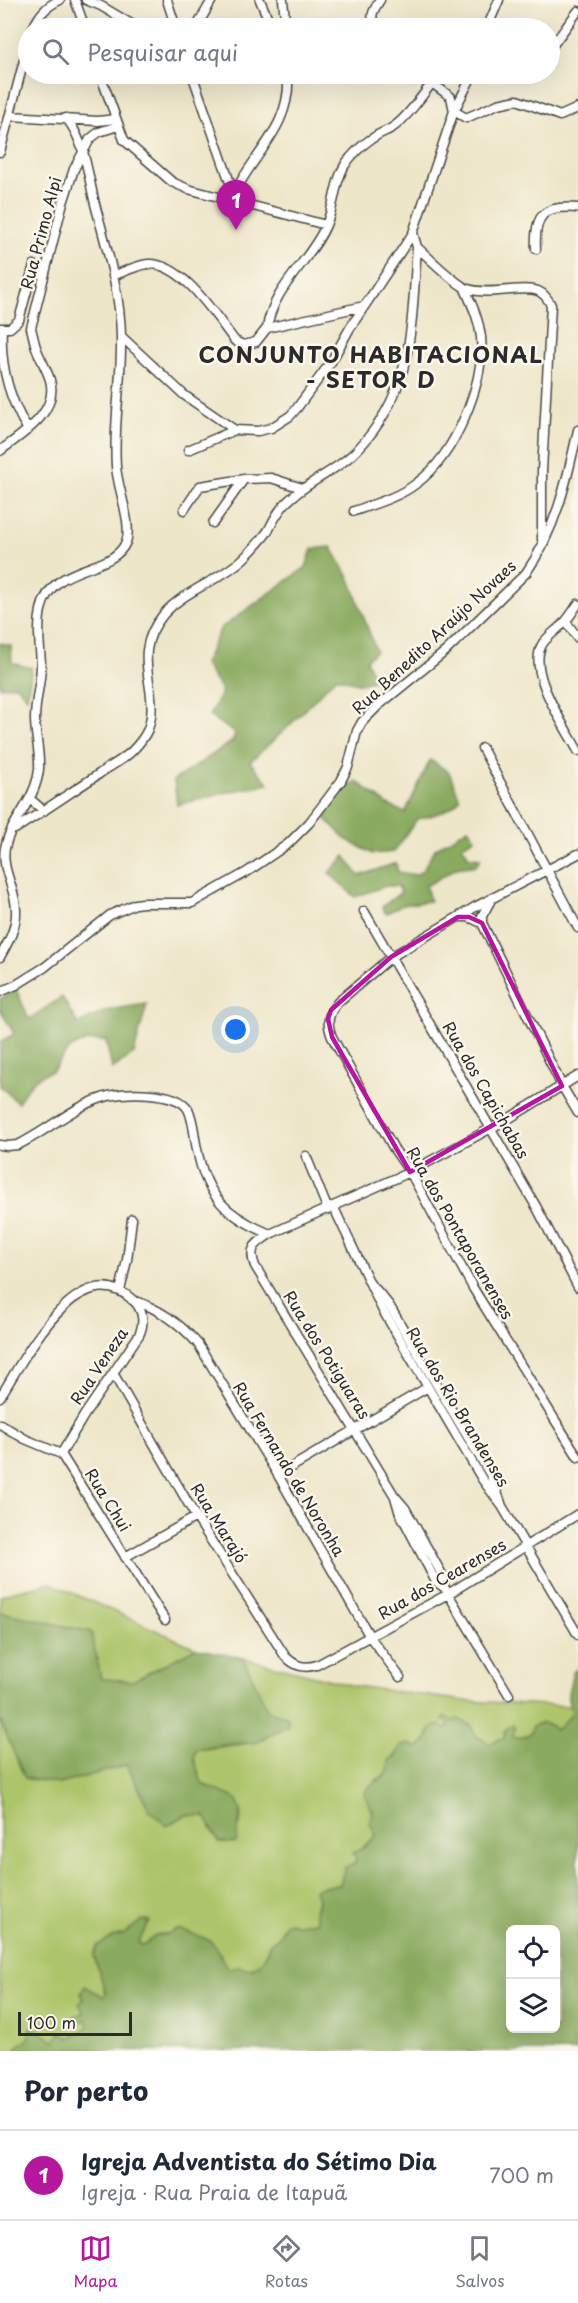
<!DOCTYPE html>
<html lang="pt">
<meta charset="utf-8">
<style>
body{margin:0;font-family:"Playpen Sans",sans-serif;background:#f6f6f7;color:#1f2937}
.controls{position:absolute;right:18px;bottom:18px;display:grid;overflow:hidden;border-radius:9px;box-shadow:0 6px 24px #0002}
.controls button{width:54px;height:54px;display:grid;place-items:center;padding:0;border:0;border-bottom:2px solid #e0e1e3;background:#fff;color:#1f2937;font:30px sans-serif}
.scale{position:absolute;left:18px;bottom:15px;width:114px;box-sizing:border-box;padding-left:6px;border:3px solid #2b2b2b;border-top:0;font-size:16px;line-height:21px;white-space:nowrap;color:#2b2b2b;-webkit-text-stroke:4px #fbf7ec;paint-order:stroke}
.you{position:absolute;left:236px;top:1030px;width:21px;height:21px;margin:-15px;border:4px solid #fff;border-radius:50%;background:#1a73e8;box-shadow:0 0 0 9px #1a73e833}
.badge{display:grid;place-items:center;width:39px;height:39px;border-radius:50%;background:#b5179e;color:#fff;font-size:20px;font-weight:700}
.pin{position:absolute;translate:-50% -50px;filter:drop-shadow(0 2px 3px #0008)}
.pin::after{content:'';position:absolute;top:32px;width:21px;height:18px;background:inherit;clip-path:polygon(0 0,100% 0,50% 100%)}
.list{margin:0;padding:0;list-style:none}
h2{display:flex;justify-content:space-between;align-items:center;height:78px;margin:0;padding:0 24px;font-size:26px}
h2 small{font-size:20px;font-weight:400;color:#747a83}
.list li{display:grid;grid-template-columns:39px 1fr auto;gap:18px;align-items:center;box-sizing:border-box;height:90px;padding:0 24px;border-top:2px solid #e0e1e3}
.list b{display:block;font-size:22px;white-space:nowrap}
.list p{margin:0;font-size:20px;white-space:nowrap;color:#747a83}
.list em{font-size:20px;font-style:normal;color:#747a83}
.icon{flex:none;width:33px;height:33px;fill:none;stroke:currentColor;stroke-width:2;stroke-linecap:round;stroke-linejoin:round}
.map{position:relative;flex:none;width:578px;height:2051px;overflow:hidden}
.search{position:absolute;background:#fff;box-shadow:0 6px 24px #0002;left:18px;right:18px;top:18px;height:66px;display:flex;align-items:center;gap:15px;box-sizing:border-box;padding:0 21px;border-radius:33px;color:#747a83;font-size:22px}
.sheet{height:168px;background:#fff}
nav{display:flex;justify-content:space-around;align-items:center;box-sizing:border-box;height:84px;border-top:2px solid #e0e1e3;background:#fff;font-size:16px;color:#747a83}
nav a{display:grid;justify-items:center;gap:3px}
nav .on{color:#b5179e}
.map>svg:first-child{display:block}
.green{fill:#adc56a;stroke:#6c784a;stroke-width:1.5}
.forest{fill:#8aaa5e;stroke:#5a6a44;stroke-width:1.5;fill-rule:evenodd}
.lines{fill:none;stroke-linecap:round;stroke-linejoin:round}
.street-casing{stroke:#484743;stroke-width:11}
.street{stroke:#fff;stroke-width:8}
.marked{fill:none;stroke:#b5179e;stroke-width:4.5;stroke-linejoin:round}
.labels{text-anchor:middle;stroke-width:5;stroke-linejoin:round;paint-order:stroke}
.street-label{font-size:16px;fill:#2b2b2b;stroke:#fbf7ec}
.district-label{font-size:22px;font-weight:bold;letter-spacing:1.5px;fill:#2b2b2b;stroke:#fbf7ec}
</style>
<div class="map">
<svg width="578" height="2051" viewBox="0 0 578 2051">
<rect width="100%" height="100%" fill="#fbf7ec"/>
<filter id="ink" filterUnits="userSpaceOnUse"><feTurbulence type="fractalNoise" baseFrequency=".0167" numOctaves="2"/><feDisplacementMap in="SourceGraphic" scale="12" xChannelSelector="R" yChannelSelector="G"/><feConvolveMatrix kernelMatrix="1 2 1 2 8 2 1 2 1" color-interpolation-filters="sRGB"/></filter>
<filter id="wash" filterUnits="userSpaceOnUse"><feTurbulence type="fractalNoise" baseFrequency=".008" numOctaves="4" result="noise"/><feDisplacementMap in="SourceGraphic" scale="24" xChannelSelector="R" yChannelSelector="G"/><feGaussianBlur stdDeviation="1.35" result="paint"/><feColorMatrix in="noise" values="0 0 0 0 0 0 0 0 0 0 0 0 0 0 0 0 0 1.4 0 .05"/><feComposite in="paint" operator="in"/></filter>
<g filter="url(#wash)">
<rect width="100%" height="100%" fill="#eee6c9"/>
<path class="green" d="M50,1583L196,1648L133,1681L101,1679L91,1632L0,1612V1596L14,1591Z
M243,1658L355,1686L465,1701L569,1706L572,1709V1713L558,1729L554,1730L552,1726C540,1730 523,1740 512,1737L515,1728L511,1726L504,1732V1739L489,1744L475,1735L471,1725L447,1721L449,1727L447,1730L443,1728L428,1732V1739L417,1748L412,1745C408,1747 402,1748 399,1751C388,1760 391,1776 376,1780L370,1805L373,1812L376,1836L353,1855L356,1858L355,1864L350,1867L340,1885L321,1887L315,1912L317,1922H307L282,1928L279,1937L269,1944L264,1960L251,1968L230,1969L223,1964L220,1953L211,1942L188,1933L159,1934L146,1944L141,1945L138,1942L149,1920H142L123,1935L115,1936L94,1956L106,1993L104,1997L92,1992L83,2000L89,2027L70,2038L60,2032L55,2042L44,2036L31,2035L27,2042L17,2050L18,2051H0V1720L25,1778L59,1784L127,1765L150,1811L205,1816L219,1842L240,1825L241,1810L235,1798L202,1784L194,1759L196,1750L258,1742L288,1717L268,1711Z"/>
<path class="forest" d="M331,547L350,579L376,651L366,660L375,679L361,684L336,677L288,727L250,762L269,784L223,793L177,805L174,780L233,741L235,733L209,716L222,691L204,664L221,628L306,567L312,549Z
M0,643L11,646L12,663L32,668L27,697L16,685L0,687Z
M430,760L449,772L460,799C450,811 433,816 417,819L394,852L373,854L345,839L323,816L339,793L356,781L388,805L405,813Z
M468,828L475,838L462,845L469,857L481,858L477,865L456,868L426,886L430,901L402,905L386,914L382,907L401,892L398,886H386L355,897L329,873L345,856L359,876L396,863L398,872L416,875L423,870L435,849Z
M16,989L29,1019L62,997L78,1024L108,1010L147,1004L134,1054L112,1069L106,1041C78,1039 68,1046 53,1071C37,1074 26,1088 18,1103L0,1086V1042L14,1034L0,1009V999Z
M0,1612L91,1632L101,1679L133,1681L196,1648L243,1658L268,1711L288,1717V1725L258,1742L230,1744L196,1750L194,1759L202,1784L235,1798L241,1810L236,1843L219,1842L205,1816L186,1815L167,1826L150,1811L127,1765L59,1784L25,1778L0,1720Z
M578,1668V2051L17,2050V2047L30,2038L29,2029L33,2027L55,2042L60,2032L70,2038L89,2027L87,2020L80,2022L74,2016L84,2013L79,2004L83,2000L81,1993L85,1986L104,1997L106,1993L94,1956L97,1946L115,1936L123,1935L142,1920L150,1922L138,1942L141,1945L146,1944L156,1935H166L175,1930H180C187,1932 206,1938 211,1942C221,1949 220,1962 230,1969L238,1966C254,1974 268,1959 269,1944L279,1937L285,1923L291,1922L298,1925L307,1922H317L315,1912L319,1901L315,1890L321,1887L340,1885L345,1867L355,1864L356,1858L352,1853L363,1848L376,1836L370,1823L373,1812L364,1794C372,1779 381,1782 386,1774C389,1770 388,1764 390,1759L395,1757L401,1746L410,1744L417,1748L428,1739L431,1728L441,1725L447,1730L449,1727V1724L442,1720L445,1716L452,1721L458,1719L471,1725L475,1735L489,1744L499,1739H504L506,1729L513,1724L515,1728L512,1737C522,1741 531,1735 533,1726L542,1723L552,1726L554,1730L557,1729L572,1713C572,1707 568,1705 568,1699C567,1690 572,1682 572,1673ZM510,1930H556V2028H510Z"/>
</g>
<g filter="url(#ink)">
<g class="lines">
<g class="street-casing">
<path id="street" d="M75,0L85,28
M86,0L101,6L138,28
M167,0L176,28
M260,0L272,28
M283,0L286,28
M33,28C39,15 46,6 60,0
M196,28L212,0
M376,28C369,16 373,11 380,0
M487,28L499,0
M550,49L578,11
M100,74L124,140L172,182L188,189L326,225
M192,74L234,194
M403,74L432,83L451,97L454,111
M473,75L486,74
M454,111L466,118L498,104L517,100L560,116L578,108
M10,116L98,121L116,119
M0,152L28,45
M231,200C251,154 292,129 288,74
M417,247C428,257 456,285 468,289C490,296 523,285 538,291C545,294 548,299 551,305L542,471V540
M536,249C534,215 543,205 578,208
M113,276C124,272 137,265 148,264C183,262 216,317 235,341L243,345L256,342L267,328L364,306
M0,328H10L19,320L34,265
M267,328C273,287 310,262 326,225C336,203 334,175 351,157C358,149 367,141 376,136C382,132 390,130 396,125C410,114 421,97 432,83L428,74
M2,329C0,365 9,399 28,430
M122,337L184,395L235,430
M188,450L235,430L258,431L271,428L290,416L297,408L331,362L350,328L413,233L454,111L473,74
M0,451C22,434 59,413 50,380C47,370 41,360 37,350C34,343 33,335 31,328L62,206L74,169L90,139L99,132L118,126
M184,510L200,486L244,479L271,478L302,488
M354,511C375,504 399,497 417,483C455,455 485,384 481,337C479,319 472,305 465,289
M213,523L244,479
M578,604C573,611 569,618 564,623C557,630 549,635 543,643C525,670 565,726 578,751
M566,622L578,638
M482,748L578,928
M30,799L44,811
M15,829C44,811 71,792 99,774C110,766 123,760 132,751C138,745 145,736 148,729C162,689 128,657 163,615C184,590 220,581 244,558C252,550 261,541 268,531C274,520 278,510 288,501C308,481 337,471 357,450C415,390 411,324 417,247L413,233
M578,854L475,907L391,957L338,1002C328,1014 326,1022 332,1037L394,1149L410,1172L473,1288L578,1457
M364,911L537,1208L578,1287
M459,917H469L482,923V916L492,898
M482,923L562,1086L578,1113
M0,957C8,943 17,927 16,910C16,889 1,870 5,848C10,821 36,801 39,769C40,751 35,735 35,719C35,700 41,683 41,664C40,646 37,628 41,610C52,561 112,575 126,542C133,525 117,487 116,466C113,423 122,381 121,338C121,294 106,246 95,204C88,176 85,140 66,118
M0,992L16,985L45,967L110,915L135,904L143,903H192L247,872L288,844L309,823L341,781L348,767L357,731L362,722L378,706L446,651L526,573C556,530 567,480 578,430
M0,1145L7,1146L18,1145C47,1131 71,1108 102,1098C120,1091 177,1090 188,1109C194,1121 194,1136 197,1149C206,1197 227,1216 270,1234
M306,1156L328,1210
M334,1208L382,1309L482,1479L502,1506L578,1635
M374,1287L389,1305L491,1476L501,1503
M120,1291L127,1260L132,1219
M132,1300C158,1308 180,1323 198,1344L278,1475L370,1637L400,1677
M113,1373L196,1517L285,1656C295,1666 303,1669 317,1665L448,1594L578,1514
M0,1397C24,1360 78,1249 134,1301C143,1310 145,1323 139,1335L85,1414L61,1454
M0,1424L25,1439L61,1454L165,1620
M278,1475L428,1387
M395,1497L399,1511L436,1582L444,1587L509,1695
M125,1557L196,1517
M444,1587V1578L405,1508L394,1495L255,1266C248,1248 255,1244 270,1234L410,1172L508,1119L578,1076"/>
</g>
<use href="#street" class="street"/>
</g>
</g>
<path class="marked" d="M458,917H469L482,923L562,1086L410,1172L332,1037L328,1019L331,1010L391,957Z"/>
<g class="labels">
<g class="street-label">
<text transform="translate(41 233) rotate(-75)" y="6">Rua Primo Alpi</text>
<text transform="translate(434 637) rotate(-43)" y="6">Rua Benedito Araújo Novaes</text>
<text transform="translate(486 1090) rotate(60)" y="6">Rua dos Capichabas</text>
<text transform="translate(460 1233) rotate(60)" y="6">Rua dos Pontaporanenses</text>
<text transform="translate(327 1355) rotate(58)" y="6">Rua dos Potiguaras</text>
<text transform="translate(99 1366) rotate(-56)" y="6">Rua Veneza</text>
<text transform="translate(458 1407) rotate(59)" y="6">Rua dos Rio Brandenses</text>
<text transform="translate(289 1469) rotate(59)" y="6">Rua Fernando de Noronha</text>
<text transform="translate(108 1500) rotate(58)" y="6">Rua Chui</text>
<text transform="translate(219 1523) rotate(58)" y="6">Rua Marajó</text>
<text transform="translate(442 1579) rotate(-30)" y="6">Rua dos Cearenses</text>
</g>
<g class="district-label">
<text x="371" y="363">CONJUNTO HABITACIONAL<tspan x="371" dy="25">- SETOR D</tspan></text>
</g>
</g>
</svg>
<div class="controls">
<button><svg class="icon" aria-label="locate" viewBox="0 0 24 24"><circle cx="12" cy="12" r="6"/><path d="M12 2v4M12 18v4M2 12h4M18 12h4"/></svg></button>
<button><svg class="icon" aria-label="layers" viewBox="0 0 24 24"><path d="M12 4l9 5-9 5-9-5zM3 14l9 5 9-5"/></svg></button>
</div>
<div class="scale">100 m</div>
<div class="you"></div>
<div class="pin badge" style="left:236px;top:230px">1</div>
<div class="search"><svg class="icon" aria-label="search" viewBox="0 0 24 24"><circle cx="10" cy="10" r="6"/><path d="M15 15l6 6"/></svg>Pesquisar aqui</div>
</div>
<section class="sheet">
<h2>Por perto<small></small></h2>
<ul class="list">
<li><span class="badge">1</span><div><b>Igreja Adventista do Sétimo Dia</b><p>Igreja · Rua Praia de Itapuã</p></div><em>700 m</em></li>
</ul>
</section>
<nav>
<a class="on"><svg class="icon" aria-label="map" viewBox="0 0 24 24"><path d="M3 6l6-2 6 2 6-2v14l-6 2-6-2-6 2zM9 4v14M15 6v14"/></svg>Mapa</a>
<a><svg class="icon" aria-label="directions" viewBox="0 0 24 24"><path d="M12 3l9 9-9 9-9-9zM9 14v-3h6M13 9l2 2-2 2"/></svg>Rotas</a>
<a><svg class="icon" aria-label="saved" viewBox="0 0 24 24"><path d="M7 4h10v16l-5-4-5 4z"/></svg>Salvos</a>
</nav>
